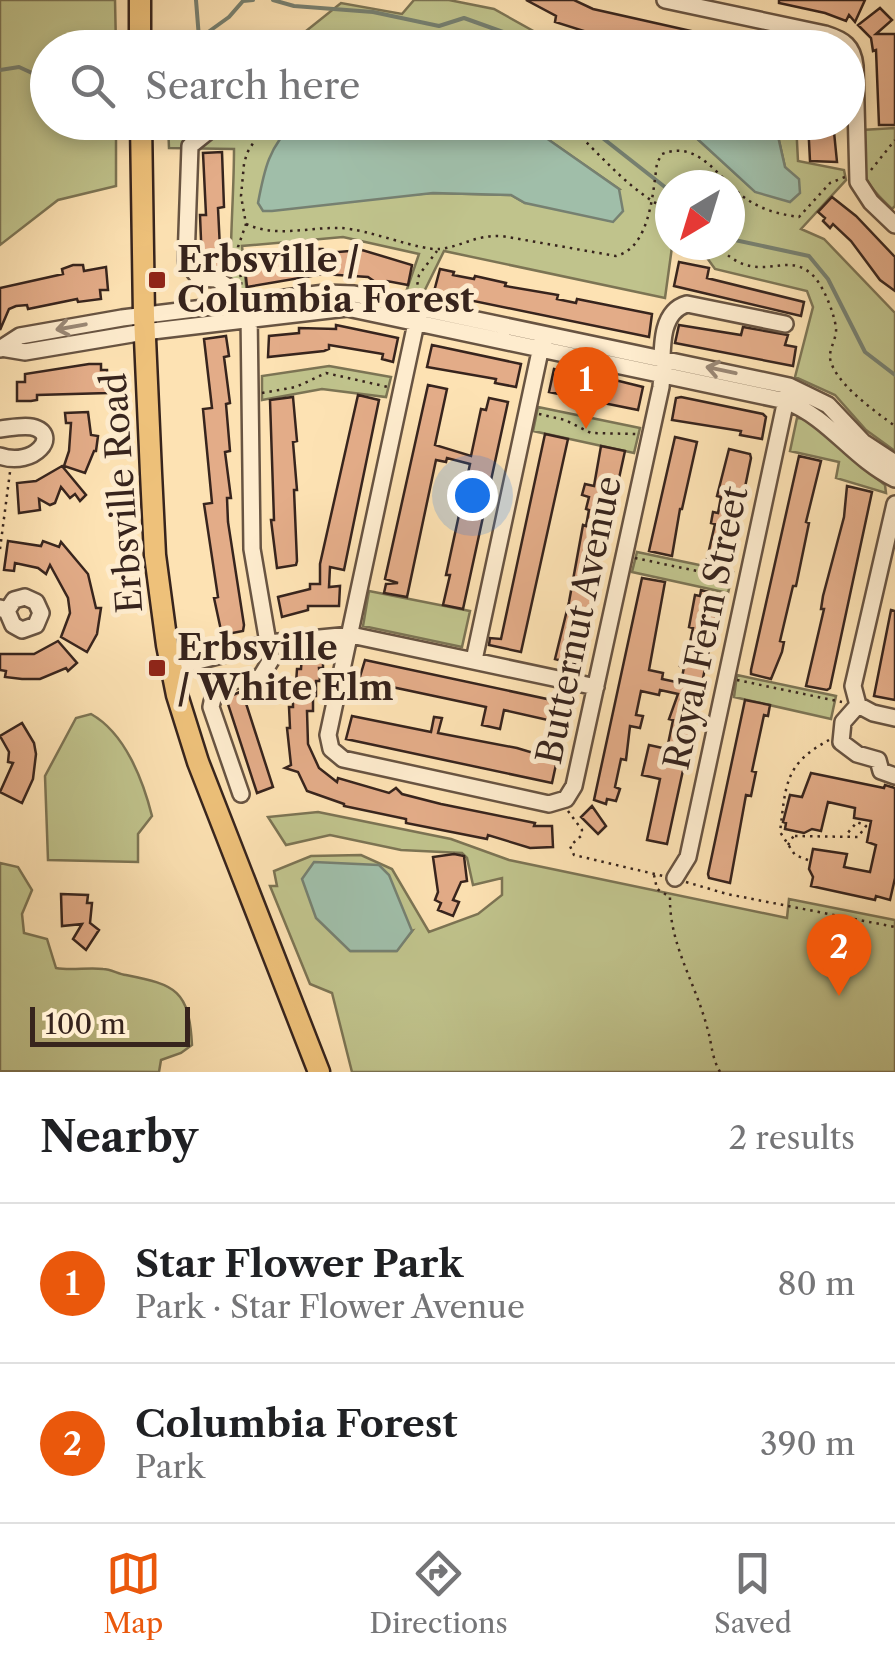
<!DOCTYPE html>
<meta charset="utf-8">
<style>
body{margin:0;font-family:"Libre Caslon Text",serif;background:#f6f6f6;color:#202124}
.compass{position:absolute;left:655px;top:170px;width:90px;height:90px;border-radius:50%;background:#fff;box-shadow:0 5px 15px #0003;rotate:218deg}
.scale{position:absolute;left:30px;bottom:25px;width:160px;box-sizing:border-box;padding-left:10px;border:5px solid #37241d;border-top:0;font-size:28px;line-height:35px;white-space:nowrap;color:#37241d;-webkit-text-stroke:8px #feecce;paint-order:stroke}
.you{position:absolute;left:472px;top:495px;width:35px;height:35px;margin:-25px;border:8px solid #fff;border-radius:50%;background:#1a73e8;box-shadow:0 0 0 15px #1a73e833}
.badge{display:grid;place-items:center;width:65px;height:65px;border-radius:50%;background:#ea580c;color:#fff;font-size:32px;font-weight:700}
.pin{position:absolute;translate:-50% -82px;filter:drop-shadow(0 2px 5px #0008)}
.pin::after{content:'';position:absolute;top:52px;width:35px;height:30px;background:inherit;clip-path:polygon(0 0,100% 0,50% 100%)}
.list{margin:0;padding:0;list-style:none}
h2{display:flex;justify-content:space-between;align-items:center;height:130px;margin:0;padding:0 40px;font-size:42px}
h2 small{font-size:32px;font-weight:400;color:#757577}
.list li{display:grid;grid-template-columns:65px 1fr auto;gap:30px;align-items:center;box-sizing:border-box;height:160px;padding:0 40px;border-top:2px solid #e0e0e0}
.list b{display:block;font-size:38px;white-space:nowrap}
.list p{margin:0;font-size:32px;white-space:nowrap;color:#757577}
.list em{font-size:32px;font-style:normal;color:#757577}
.icon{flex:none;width:55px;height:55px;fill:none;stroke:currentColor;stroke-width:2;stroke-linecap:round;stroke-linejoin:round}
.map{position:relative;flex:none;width:895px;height:1072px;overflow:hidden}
.search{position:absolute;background:#fff;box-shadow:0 5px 15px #0003;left:30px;right:30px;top:30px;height:110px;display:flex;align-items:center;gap:25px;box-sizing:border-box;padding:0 35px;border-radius:55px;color:#757577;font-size:38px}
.sheet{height:450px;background:#fff}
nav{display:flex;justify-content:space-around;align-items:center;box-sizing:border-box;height:140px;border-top:2px solid #e0e0e0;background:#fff;font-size:28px;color:#757577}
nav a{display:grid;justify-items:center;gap:5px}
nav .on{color:#ea580c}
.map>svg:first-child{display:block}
.green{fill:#c0c38c;stroke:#7c7454;stroke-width:2.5;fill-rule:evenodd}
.water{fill:#a0bea9;stroke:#768071;stroke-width:2.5}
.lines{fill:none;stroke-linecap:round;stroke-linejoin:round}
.stream{stroke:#768071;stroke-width:4}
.building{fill:#e3ac88;stroke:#37241d;stroke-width:2.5}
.minor-casing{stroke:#685442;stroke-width:20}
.major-casing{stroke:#37241d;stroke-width:25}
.path{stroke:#37241d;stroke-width:2.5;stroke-dasharray:2.5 5;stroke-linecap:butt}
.minor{stroke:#feecce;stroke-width:15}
.major{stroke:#eec17a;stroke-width:20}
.oneway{stroke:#9a8876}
.poi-dot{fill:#8f2418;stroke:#feecce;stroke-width:4}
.labels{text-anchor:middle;stroke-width:10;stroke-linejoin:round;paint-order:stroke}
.poi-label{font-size:35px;font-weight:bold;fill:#37241d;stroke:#feecce;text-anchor:start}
.street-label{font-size:35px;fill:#37241d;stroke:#feecce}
</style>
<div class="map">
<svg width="895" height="1072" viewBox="0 0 895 1072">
<rect width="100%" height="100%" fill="#fde2b3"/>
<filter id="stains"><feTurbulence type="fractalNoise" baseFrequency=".002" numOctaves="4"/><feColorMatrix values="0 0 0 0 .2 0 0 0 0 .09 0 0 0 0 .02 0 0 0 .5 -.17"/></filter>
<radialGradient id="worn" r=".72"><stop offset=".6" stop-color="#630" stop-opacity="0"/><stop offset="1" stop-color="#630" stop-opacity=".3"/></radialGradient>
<path class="green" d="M0,0H115L116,47L48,48V122L116,123V186L58,200L0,245Z
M414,0H449L494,9L562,47H286L341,3L402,14Z
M168,123H295L278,137L381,197L433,193L511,195L525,203L619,189L546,138L537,123H680L755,191L764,193L785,167L775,123H796L798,161L844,170L846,180L801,229L824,239L895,313V451L866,430L835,395L795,377L813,307L807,291L715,269L705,255L672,247L665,298L444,251L420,300L404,298L419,254L343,237L242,246L247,294L231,295C229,246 234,198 234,149L169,148ZM670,185H730V245H670Z
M895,128V206L892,209C857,176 864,176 862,130Z
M329,366L391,377L386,397L322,389L262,400V376Z
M538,407L640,428L634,453L533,431Z
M797,418L809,419L847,455L885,485L886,493L836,478L839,462L790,451Z
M637,552L733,572L728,593L632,572Z
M369,591L470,611L462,647L363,626Z
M737,675L836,696L831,719L734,697Z
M91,714C125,733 143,780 152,816L138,834V862L48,860L45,776L76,718Z
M318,812L451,839L509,860L787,918L789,899L895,920V1072H352L332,993L310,984L270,886H277L274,871L311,856L361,855L392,869L429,932L478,914L502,895V878L473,885L467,858L462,853L401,850L330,835L286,845L268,817ZM412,931L396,951H350Z
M0,863L18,867L32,890L22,914L24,933L47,939L56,968C72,971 87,967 103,969C111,969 118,974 126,975C176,985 189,990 192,1045L181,1053L161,1060L159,1072L0,1071Z"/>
<path class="water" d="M537,122L546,138L619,189L623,211L613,222L525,203L511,195L433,193L272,211H263L258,203C264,171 269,145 295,123Z
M680,123H775L785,167L799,179L800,193L790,202L755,192Z
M314,862L379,865L389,875L412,931L397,951H350L316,918L302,879Z"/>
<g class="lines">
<path class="stream" d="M196,0L199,38
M273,0L294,6L373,12L439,26L464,18L503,32L519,48
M186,48L229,17L243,1L253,0
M0,70L19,67L32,73H48
M591,122L600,136L670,191
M730,239L809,256L828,279L865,352L895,375"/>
</g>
<path class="building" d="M526,0H574L593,9L749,44V48H648L596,33L588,37L584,31L555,22L556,16Z
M779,0H865L855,22L849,15L846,21L825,13L779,3Z
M880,8L892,20L876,34H895V125H879L876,50L873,51L871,38L858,25Z
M808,122H833L837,162L810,161Z
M222,152L224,207L218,208L221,269L205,267L202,264L200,215H206L203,153Z
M832,197L856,216L895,257V291L880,280L851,241L833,224L830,228L823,221L825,218L818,212Z
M306,249H323L326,253L362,250L412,265L408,285L387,281L381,286L368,277L323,274L247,287L244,259L288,256L287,252Z
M679,262L709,268L707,278L804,302L801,316L674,286Z
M73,265H83L84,271L106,267L108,290H100L101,299L78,302L77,299L28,309L27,305L16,306L9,309L0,330V288L63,274L62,269Z
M440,269L454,272L453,275L474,279L475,276L506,283L505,286L558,295L557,299L576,303L577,299L652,314L649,337L440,294L432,299Z
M336,325L398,338L393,362L382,359L383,354L329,345V349L324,351L268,357L269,336L299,333V328L336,329Z
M679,325L741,335L743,327L788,335L785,345L796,347L793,366L675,343Z
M226,336L229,356L224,357L230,403L226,404L230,451L225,452L231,498H227L228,522L244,625L243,631L222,635L214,598L218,597L204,504L212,503L203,409L212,408L204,339Z
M432,345L521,364L516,387L495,383L496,379L427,367Z
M89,364H101V370H107L108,393L37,395V400L31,401H17V382H25V374Z
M554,369L614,384L615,380L643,387L638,410L549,392Z
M428,385L447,389L435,445L471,456L481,409L486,410L489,398L508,402L463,609L443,605L450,575H446L470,464L447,458L446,462L436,460L407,597L384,593L386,584L398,583L385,579Z
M358,395L379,400L344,570L330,567L329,587L340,586L339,606H308V610L282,617L278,597L310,589V584H320V564Z
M293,397L297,441L293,442L297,490H294L297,561L296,565L277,568L271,520H274L270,400Z
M681,397L763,414L766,417L762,439L740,435L741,431L672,420L676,398Z
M88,412L91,435L98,436L96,451H94L85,473L64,466L69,451L71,423H66L65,413Z
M545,434L568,439L521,652L489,645L490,638L501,639Z
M675,437L697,442L682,509H680L672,556L649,551Z
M601,446L625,451L578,665L555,659L569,602L583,525L586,526L589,510L586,509L589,497L582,495L585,484L594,486Z
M729,449L750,454L751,458L729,565L725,567L706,563L715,524L711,523L713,512L718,513L721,497L717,496Z
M799,456L821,461L806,522L809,523L796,586H793L780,641L784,642L782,652L771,679L751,674V670Z
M62,466L86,495L80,501L75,494L70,498L61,487L55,503L50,505L39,499L40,510L19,513L17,483L36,481Z
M847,486L872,492L830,688L827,690L806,686L824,609H821L823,596L844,517Z
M8,541L41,546L43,541L59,547L61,542L88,574L96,608H101L97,634L87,652L61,637L70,613L68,598L50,565L46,574L38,568L15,563L14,571L4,570Z
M642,578L665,582L649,670L663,673L662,679L681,683L684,667L680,666L682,656L687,657L693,628L689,627L695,595L700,596L701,590L721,595L667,844L647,840L660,779L642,775L649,745L667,749L673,720L669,719L678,694L660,690L659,695L641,691L636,715L643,716L640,728L630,726L626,760L621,759L615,787L620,789L616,801L607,799L606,804L594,800Z
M891,610L895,611V700L874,696Z
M58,641L77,663L68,671L66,668L40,679H22L5,677L6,671L0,670V654H34Z
M302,655H323V668H319L320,681H316V696H313V711H307L308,744L319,768L337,782L338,778L389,793L396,788L402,794L441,804L535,823L534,826H552L553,847L530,848L488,835L487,839L406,823V819L344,806V804L307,791L298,772L285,768L291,765L287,728H290L289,707H293V698H295L297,669H301Z
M365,660L575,705L570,725L504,710L500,729L482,725L486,707L359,680Z
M242,691L273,787L257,793L226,698Z
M745,700L770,705L768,716L764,715L752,771L756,772L751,796L746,795L730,883L709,878L708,874Z
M352,716L431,732L434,717L442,718L438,733L517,748L557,760L552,783L346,739Z
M22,723L34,743L36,754L33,779L22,803L0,792L13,763L8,762L9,752L0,736Z
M811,773L884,788L885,785L895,788V878L890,900L876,896L875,900L811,886L813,877L809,869L813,849L847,854L844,867L870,872L876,845L867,842L871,821L854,818L855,808L828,802L821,831L812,829L804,833L785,829L786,823L783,822L790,795L802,797Z
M592,806L606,826L598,834L581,817Z
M454,854L464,856L467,881L461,882L453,900L459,902L453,916L438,910L441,903L435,900L438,892L433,857Z
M61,894L88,895L87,903H92L90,923L99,930L86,950L73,939L82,924L62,926Z"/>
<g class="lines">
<g class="minor-casing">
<path id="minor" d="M665,0L825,34C844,40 853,46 855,66L858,182L871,202L895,225
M220,122L190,146L186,261L199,278L216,279L227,286L231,305
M419,309L328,735L331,749L343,759L549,804L566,799L574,786L661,387C664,362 655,313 687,304L785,324
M1,348L25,352L144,332L347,308L786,401C831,419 851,457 895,479
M0,349L20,336L122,318L325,293L354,294L789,386L828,405L863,442L895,463
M0,429C10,428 23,425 32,427C62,434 34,468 0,456
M895,504L853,686L858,705L873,713L895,718
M0,608L7,611L13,625L22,630L36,625L41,613L36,602L25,597L14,600L7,611
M474,660L542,342
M171,668L268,643L351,635L596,687
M858,705L843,722L841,742L857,754L878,760L881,771L895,776
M241,794L211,707C216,678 235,680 260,678L271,660L252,549L249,312
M675,878L688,857L787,395"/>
</g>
<g class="major-casing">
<path id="major" d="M140,0V48
M141,122L144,316L151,473L155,555L167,645L177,695L198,762L319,1072"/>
</g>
<path class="path" d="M565,122C600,153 627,190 670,211
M871,170L895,140
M246,224C277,238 307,227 340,228C368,229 420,251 440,249C463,246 475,235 502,236L616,256C650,248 653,192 657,163L662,154C703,138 721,186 753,203C766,211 784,215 799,217L830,183L845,177
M717,245C756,288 783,251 809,272C822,281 834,312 836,328C837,338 829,349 830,358C834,383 876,412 895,426
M242,292L238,247L246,224L241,196L244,164L247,153L266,122
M416,292L419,275L437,251
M262,393L296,387L326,373L388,387
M539,414L565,420L591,433L637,434
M0,549L10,472
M635,558L735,579
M737,680L842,702
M568,811L582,830L581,836L570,846L574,855L663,876
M795,836L858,837L866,826L857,822L846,835
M788,845L796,832
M808,860L795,855L780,832C786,785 784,764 829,740
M654,875L657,889L670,897C669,944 695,982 707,1027C712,1043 711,1056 720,1072
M686,882L727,894L895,927"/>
<use href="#minor" class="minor"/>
<use href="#major" class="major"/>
</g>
<defs><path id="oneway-shaft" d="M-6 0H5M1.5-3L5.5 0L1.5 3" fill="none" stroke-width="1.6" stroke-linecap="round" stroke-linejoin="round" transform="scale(2.5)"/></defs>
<g class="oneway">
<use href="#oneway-shaft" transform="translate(71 327) rotate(170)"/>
<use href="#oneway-shaft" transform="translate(721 370) rotate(-168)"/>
</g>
<g class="poi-dot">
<rect x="147" y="270" width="20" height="20" rx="5"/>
<rect x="147" y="658" width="20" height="20" rx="5"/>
</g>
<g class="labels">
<g class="poi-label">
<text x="177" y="272">Erbsville /<tspan x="177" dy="40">Columbia Forest</tspan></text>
<text x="177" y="660">Erbsville<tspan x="177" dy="40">/ White Elm</tspan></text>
</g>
<g class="street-label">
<text transform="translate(122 493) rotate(-94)" y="12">Erbsville Road</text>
<text transform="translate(579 620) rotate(-78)" y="12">Butternut Avenue</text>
<text transform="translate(706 628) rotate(-78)" y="12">Royal Fern Street</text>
</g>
</g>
<rect width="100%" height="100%" filter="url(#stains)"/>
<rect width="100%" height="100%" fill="url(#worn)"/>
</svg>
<svg class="compass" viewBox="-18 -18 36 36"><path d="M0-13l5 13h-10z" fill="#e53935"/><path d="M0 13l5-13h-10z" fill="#757577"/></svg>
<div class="scale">100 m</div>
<div class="you"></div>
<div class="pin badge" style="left:586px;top:429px">1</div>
<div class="pin badge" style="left:839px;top:996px">2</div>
<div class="search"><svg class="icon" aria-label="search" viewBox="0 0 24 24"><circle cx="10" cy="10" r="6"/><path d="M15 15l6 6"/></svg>Search here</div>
</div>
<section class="sheet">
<h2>Nearby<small>2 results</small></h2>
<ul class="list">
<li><span class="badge">1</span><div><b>Star Flower Park</b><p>Park · Star Flower Avenue</p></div><em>80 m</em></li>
<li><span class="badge">2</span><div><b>Columbia Forest</b><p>Park</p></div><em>390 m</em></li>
</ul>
</section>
<nav>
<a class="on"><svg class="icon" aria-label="map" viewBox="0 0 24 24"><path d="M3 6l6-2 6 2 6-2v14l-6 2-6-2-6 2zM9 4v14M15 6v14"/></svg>Map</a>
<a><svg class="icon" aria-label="directions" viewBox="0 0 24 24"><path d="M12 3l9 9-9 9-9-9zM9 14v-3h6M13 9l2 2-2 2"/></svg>Directions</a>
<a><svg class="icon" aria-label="saved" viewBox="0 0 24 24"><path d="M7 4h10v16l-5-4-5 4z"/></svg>Saved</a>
</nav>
